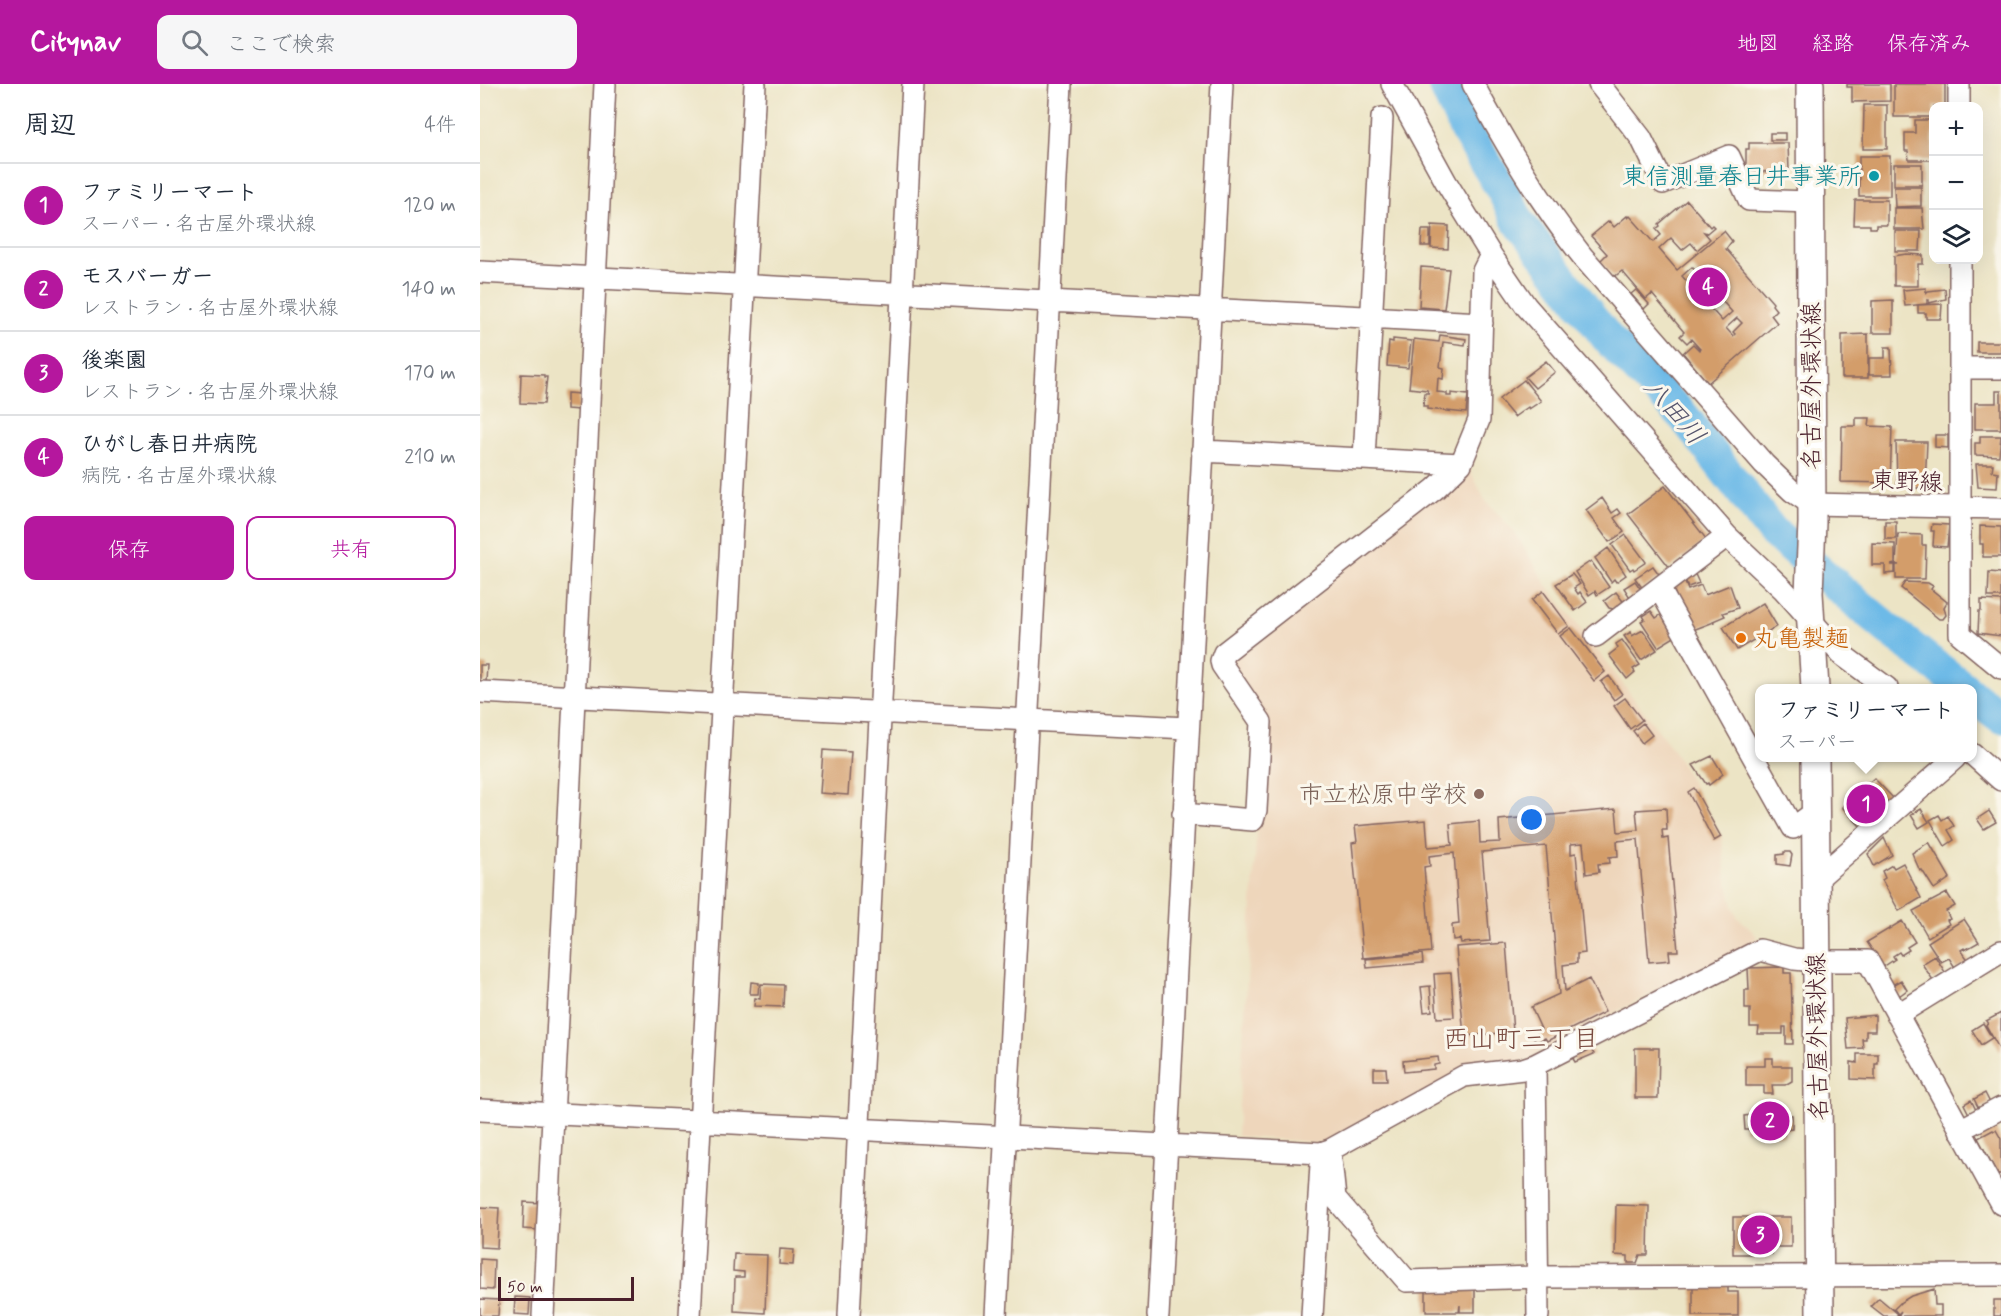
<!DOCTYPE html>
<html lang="ja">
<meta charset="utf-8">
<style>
body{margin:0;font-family:Mynerve,"Klee One",sans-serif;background:#f6f6f7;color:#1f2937}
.controls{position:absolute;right:18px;top:18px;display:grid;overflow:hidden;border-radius:12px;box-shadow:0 6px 24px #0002}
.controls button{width:54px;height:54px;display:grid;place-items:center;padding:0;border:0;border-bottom:2px solid #e0e1e3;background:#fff;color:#1f2937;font:30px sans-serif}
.scale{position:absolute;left:18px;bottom:15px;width:136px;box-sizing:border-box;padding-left:6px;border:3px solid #4a1f2b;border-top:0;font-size:16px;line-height:21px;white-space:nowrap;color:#4a1f2b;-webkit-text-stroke:4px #fbf7ec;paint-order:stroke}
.you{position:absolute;left:1052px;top:736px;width:21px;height:21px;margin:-15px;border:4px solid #fff;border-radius:50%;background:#1a73e8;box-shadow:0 0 0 9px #1a73e833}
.badge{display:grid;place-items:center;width:39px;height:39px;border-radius:50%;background:#b5179e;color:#fff;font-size:20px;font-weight:700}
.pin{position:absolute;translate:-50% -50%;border:3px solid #fff;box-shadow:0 2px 6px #0006}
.popup{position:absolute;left:1275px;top:600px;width:222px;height:78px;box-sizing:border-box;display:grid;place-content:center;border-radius:12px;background:#fff;filter:drop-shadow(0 2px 4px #0005);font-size:20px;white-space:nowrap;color:#747a83}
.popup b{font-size:22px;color:#1f2937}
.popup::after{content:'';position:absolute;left:50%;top:100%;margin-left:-12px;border:12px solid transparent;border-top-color:#fff}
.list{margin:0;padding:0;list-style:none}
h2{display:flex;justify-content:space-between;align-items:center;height:78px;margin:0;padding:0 24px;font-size:26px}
h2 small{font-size:20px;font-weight:400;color:#747a83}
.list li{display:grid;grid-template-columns:39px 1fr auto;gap:18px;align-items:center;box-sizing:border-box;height:84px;padding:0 24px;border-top:2px solid #e0e1e3}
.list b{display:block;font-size:22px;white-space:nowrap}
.list p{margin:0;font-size:20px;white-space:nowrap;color:#747a83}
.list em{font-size:20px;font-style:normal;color:#747a83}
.actions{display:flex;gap:12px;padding:18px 24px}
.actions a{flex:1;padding:14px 0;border:2px solid #b5179e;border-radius:12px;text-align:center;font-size:21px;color:#b5179e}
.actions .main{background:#b5179e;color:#fff}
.icon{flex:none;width:33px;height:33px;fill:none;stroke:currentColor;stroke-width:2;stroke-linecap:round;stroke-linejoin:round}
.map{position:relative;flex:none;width:1521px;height:1232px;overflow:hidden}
header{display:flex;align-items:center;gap:36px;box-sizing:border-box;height:84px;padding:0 30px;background:#b5179e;color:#fff}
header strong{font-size:28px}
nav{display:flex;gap:33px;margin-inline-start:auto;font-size:21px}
.search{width:420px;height:54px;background:#f6f6f7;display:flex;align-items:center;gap:15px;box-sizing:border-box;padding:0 21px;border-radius:12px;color:#747a83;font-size:22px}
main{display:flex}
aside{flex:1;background:#fff}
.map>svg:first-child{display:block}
.built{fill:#eed6bb}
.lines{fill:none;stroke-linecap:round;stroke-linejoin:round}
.river{stroke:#6dbae7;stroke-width:33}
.building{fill:#d39d6a;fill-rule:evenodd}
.minor-casing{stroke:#836461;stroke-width:24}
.major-casing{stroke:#836461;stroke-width:30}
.minor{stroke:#fff;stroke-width:21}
.major{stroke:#fff;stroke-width:27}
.culture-dot{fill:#0f9aa8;stroke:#fbf7ec;stroke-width:2}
.food-dot{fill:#e8710a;stroke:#fbf7ec;stroke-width:2}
.education-dot{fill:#8d6e63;stroke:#fbf7ec;stroke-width:2}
.labels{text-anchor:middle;stroke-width:6;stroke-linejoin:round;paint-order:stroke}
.culture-label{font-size:24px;fill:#0d838f;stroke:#fbf7ec;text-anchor:end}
.street-label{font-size:24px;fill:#4a1f2b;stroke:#fbf7ec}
.food-label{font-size:24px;fill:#c56008;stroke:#fbf7ec;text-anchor:start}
.education-label{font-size:24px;fill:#785e54;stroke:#fbf7ec;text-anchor:end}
.water-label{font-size:26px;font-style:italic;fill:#56556d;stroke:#fbf7ec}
.neighbourhood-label{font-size:26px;fill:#7a4b41;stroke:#fbf7ec}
</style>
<header>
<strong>Citynav</strong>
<div class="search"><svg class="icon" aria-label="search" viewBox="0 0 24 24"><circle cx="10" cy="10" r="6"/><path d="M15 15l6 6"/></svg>ここで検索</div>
<nav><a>地図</a><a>経路</a><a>保存済み</a></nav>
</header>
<main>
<aside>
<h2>周辺<small>4件</small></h2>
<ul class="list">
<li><span class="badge">1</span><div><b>ファミリーマート</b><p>スーパー · 名古屋外環状線</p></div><em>120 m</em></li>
<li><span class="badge">2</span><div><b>モスバーガー</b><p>レストラン · 名古屋外環状線</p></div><em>140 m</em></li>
<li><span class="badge">3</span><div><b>後楽園</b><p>レストラン · 名古屋外環状線</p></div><em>170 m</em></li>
<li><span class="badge">4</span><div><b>ひがし春日井病院</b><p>病院 · 名古屋外環状線</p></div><em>210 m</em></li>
</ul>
<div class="actions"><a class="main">保存</a><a>共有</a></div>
</aside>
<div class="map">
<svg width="1521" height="1232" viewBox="0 0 1521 1232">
<rect width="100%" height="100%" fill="#fbf7ec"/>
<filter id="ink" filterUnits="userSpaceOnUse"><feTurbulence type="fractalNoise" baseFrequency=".0167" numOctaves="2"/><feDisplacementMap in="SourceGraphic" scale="12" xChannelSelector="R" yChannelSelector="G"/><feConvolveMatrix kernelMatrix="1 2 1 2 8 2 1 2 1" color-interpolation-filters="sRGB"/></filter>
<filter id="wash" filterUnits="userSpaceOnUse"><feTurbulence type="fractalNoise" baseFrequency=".008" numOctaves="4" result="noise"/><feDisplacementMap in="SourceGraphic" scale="24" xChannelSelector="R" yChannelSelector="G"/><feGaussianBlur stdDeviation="1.35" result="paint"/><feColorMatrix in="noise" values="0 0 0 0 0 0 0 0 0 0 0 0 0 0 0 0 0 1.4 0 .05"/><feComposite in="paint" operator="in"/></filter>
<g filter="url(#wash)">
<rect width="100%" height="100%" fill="#ece4c5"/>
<path class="built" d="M988,382L1005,416L1035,449L1067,501L1194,667L1242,753L1245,787L1253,823L1258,834L1268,842L1278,854L1258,868L1244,873L1104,944L1040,980L845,1059L757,1052L784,634L743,577Z"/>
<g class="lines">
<path class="river" d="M964,0L985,45L1024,109L1038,137L1128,255L1204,333L1292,447L1408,545L1484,604
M1492,611L1521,633"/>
</g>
<g id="blocks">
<path class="building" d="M1367,0H1410V17L1372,18V3H1367Z
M1414,0H1465V22H1454V33H1414Z
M1384,21H1407V65H1383Z
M1435,36H1454L1452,76H1429L1428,67H1425V49H1435Z
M1290,49H1305V56H1290Z
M1269,59H1308L1309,87L1269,88V82H1266V65H1269Z
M1379,72H1410V112H1379Z
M1414,80H1442V101H1414Z
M1414,103H1441V122L1415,123Z
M1207,116L1230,143L1232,141L1234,143L1227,149L1224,148L1230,155L1217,166L1211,159L1202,166L1191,154L1179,165L1197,186L1244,147L1252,157L1246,165L1293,219L1292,221L1296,226L1291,231L1297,239L1228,299L1203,269L1213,260L1219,266L1220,265L1211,255L1207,259L1200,252L1204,248L1172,210L1166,215L1142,187L1134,193L1120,177L1127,170L1111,152L1129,137L1134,143L1147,132L1148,134L1150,132L1173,158L1181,151L1176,145L1180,142L1179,140ZM1212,183L1252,228L1242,237L1202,192ZM1257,234L1262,239L1253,248L1255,250L1253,252L1246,244Z
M1375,116H1407V141H1396V144H1390V141H1374Z
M1414,124H1442L1444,145H1414Z
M952,141L969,142L968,165L951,164Z
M942,146H950V162H941Z
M1415,147H1441L1440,167H1415Z
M1426,170L1443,171V180H1438V202H1414V172Z
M941,183L969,185L964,225L939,223Z
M1446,204V209L1448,207L1465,205L1466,215L1449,219V216H1447V220L1425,222L1423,206Z
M1156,206L1169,220L1164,225L1151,210Z
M1413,216V249H1392V217Z
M1462,220L1461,235H1446V229H1438V221Z
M1388,250V294H1362V251Z
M960,251L986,255L985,261L963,258L960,283L964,284L963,295L958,294L957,308L967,309V312H971V309L988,311L986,329L947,325V322H943L945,309H949L947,306L929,304L934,255L959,258Z
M913,255L931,257L928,284L907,282L909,257L913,258Z
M1497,258H1521V268H1497Z
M1405,263H1411L1412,291H1389V274H1405Z
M1066,277L1075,288L1055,304L1045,293Z
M41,290L64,291V293H67L64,320L40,319Z
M1044,296L1061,317L1049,325L1048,323L1034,333L1019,315Z
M1516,307H1521V345H1495V319H1516Z
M87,309L100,310L99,326L87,325Z
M1376,334H1390L1389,342L1412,343L1410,399L1361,398L1362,342H1376Z
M1455,351H1468V364L1455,363Z
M1500,352H1521L1519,372L1495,371V359H1500Z
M1416,358H1447L1445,404H1417Z
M1496,380H1513L1512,387L1518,388L1517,404L1498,403Z
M1185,402L1227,456L1190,484L1148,430Z
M1122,414L1132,429L1138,425L1141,429L1134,434L1144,448L1129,458L1106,426Z
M1405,437H1416V455H1405Z
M1452,440L1469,441L1467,463L1453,462L1454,447H1451Z
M1500,442L1521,443V473H1503V460H1500Z
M1418,450L1442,451V461H1446L1445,495H1416V481H1419L1416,480Z
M1146,451L1166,478L1154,486L1153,484L1150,486L1132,461Z
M1392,459L1415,460V480L1411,481H1415V489L1405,490V481H1392Z
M1128,464L1146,491L1136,498L1134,495L1131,498L1115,474Z
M1111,477L1129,503L1117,511L1115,507L1109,511L1095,488Z
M1173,482L1181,493L1163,505L1155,494Z
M1213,486L1219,499L1208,503L1204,493Z
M1509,488L1521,489V513H1508Z
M1092,490L1100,500L1094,504L1098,510L1100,508L1107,518L1095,527L1076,500Z
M1204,496L1208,506L1221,501L1225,511L1250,501L1258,524L1243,529L1245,532L1233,537L1234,538L1213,546L1211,540L1206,541L1193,504Z
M1155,497L1162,507L1151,515L1144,504Z
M1425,498L1448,499L1453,502L1451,505L1467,518L1464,523L1466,531L1463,535H1459L1421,504Z
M1063,507L1089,542L1078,550L1052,516Z
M1136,508L1145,520L1138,526L1129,524L1124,517Z
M1501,516L1521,517V552L1498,549L1499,527H1501Z
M1283,519L1297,542L1257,566L1243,543Z
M1171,527L1176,534L1182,530L1196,552L1178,563L1161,537L1165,535L1163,532Z
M1091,544L1125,588L1114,597L1080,552Z
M1163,546L1177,566L1161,576L1144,552L1151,548L1152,552Z
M1142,556L1160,581L1153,585L1155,588L1147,595L1129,571L1138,564L1136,560Z
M0,581H7L6,598H0Z
M1129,592L1142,610L1134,616L1121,598Z
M1145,614L1162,636L1150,645L1134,622Z
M1163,639L1172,651L1162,659L1153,647Z
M343,666L371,668L368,711L340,709Z
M1232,672L1243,690L1229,701L1228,699L1226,700L1213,681Z
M1394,694L1414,715L1382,744L1362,723Z
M1214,704L1241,753L1234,757L1208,708Z
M1186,724L1187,746H1182L1183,755L1188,754L1198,867H1189L1190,876L1169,878L1158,755L1137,757L1138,772L1129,773L1130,779L1118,780L1119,788L1106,790L1103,759L1091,760V770L1096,769L1105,869L1097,870V879L1083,881L1085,907L1109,895L1125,928L1067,957L1065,954L1056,958L1052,950L1061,945L1051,923L1079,910L1066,762L1002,768L1010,857L981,859L980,855L973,856L972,841L979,840L974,769L949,772L950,782L944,783L951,868L883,874L872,759L877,758L875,742L946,736L948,763L972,761L970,740L999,737L1000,759L1020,758L1019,736L1136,725L1138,748L1158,746L1156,726Z
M1441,725L1449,738L1439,744L1431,731Z
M1509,727L1516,738L1504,745L1497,735Z
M1459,731L1462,736L1468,732L1474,742L1468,746L1474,756L1465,762L1450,736Z
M1404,754L1412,771L1394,782L1388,770Z
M1449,758L1470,794L1454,805L1442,786L1440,787L1432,769Z
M1304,768H1310L1312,771L1310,782L1297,780V771L1304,770Z
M1423,779L1441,814L1419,827L1402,796L1405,794L1402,787L1412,781L1414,784Z
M1467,809L1475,822L1466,827L1470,835L1467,836L1469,840L1448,853L1433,827Z
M1484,835L1499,858L1485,866L1484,864L1481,866L1489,877L1476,885L1469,874L1461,878L1448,858Z
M1422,837L1435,858L1427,863L1429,866L1421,871L1419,868L1413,872L1415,875L1403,883L1387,858Z
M1026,859L1033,948L984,952L976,863Z
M942,870L943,879L887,884L886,875Z
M1455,872L1465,888L1453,896L1442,880Z
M1304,883V889H1311L1313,960H1306V943H1303V950H1278L1279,943H1270V925H1265V906H1269L1268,884Z
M971,889L974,933L957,934L954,890Z
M1421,896L1427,906L1419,912L1412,901Z
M271,898L279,899L278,910H270Z
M281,900L304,901L303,923L274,922L275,914L280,915Z
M950,902L952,927L944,928L941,903Z
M1521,929V968L1506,941L1508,940L1506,937Z
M1395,931V947H1386V955H1382L1383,964L1368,965L1365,934Z
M1503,939L1512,954L1501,961L1492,946Z
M1109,963L1114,970L1095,978L1092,973Z
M1155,964H1179L1178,1014H1155Z
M1377,970H1398V980H1395V996L1371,995V978L1377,979Z
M958,973L959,980L954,981V985L924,988L923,977Z
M1285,974H1293V982H1312V997L1305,1001H1292L1293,1010H1284V1002H1266V982H1285Z
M894,984H906L907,996H894Z
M1505,1009L1510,1019L1499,1025L1494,1015Z
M1491,1016L1496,1026L1489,1030L1484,1020Z
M1290,1022H1298V1026H1304V1031H1312V1045L1303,1046L1304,1051H1294V1046H1292L1291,1051H1281V1046H1265L1264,1032L1271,1031V1029H1277V1026H1290Z
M1513,1046L1514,1047L1516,1046L1521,1055V1089L1518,1091L1498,1054Z
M44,1118L61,1119L59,1146L43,1145Z
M1136,1121L1169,1122L1168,1171H1160L1157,1179H1148V1172L1135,1171Z
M0,1123L19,1124L17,1164L0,1163Z
M1253,1133H1311V1163H1292V1170H1253Z
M300,1165L314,1166L313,1181L299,1180Z
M254,1170L287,1171L285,1229L254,1227L255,1193H264V1188L253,1187Z
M0,1175L14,1176L13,1206L0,1205Z
M1213,1201H1248V1208H1258V1232H1213Z
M946,1203H995V1228H980V1221L979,1228H946Z
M1454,1205L1455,1221H1461V1232H1418L1421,1227L1418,1230L1414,1225L1421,1218L1431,1212Z
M35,1213L50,1214L49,1231L34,1230Z
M1399,1214L1418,1230L1416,1232H1404L1391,1222Z
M0,1215L19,1216L18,1232H0Z
M1514,1216H1521V1232H1514Z"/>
</g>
</g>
<g filter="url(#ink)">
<use href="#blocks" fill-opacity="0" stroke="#836461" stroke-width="1.5"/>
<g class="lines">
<g class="minor-casing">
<path id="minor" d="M912,0L966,98L1011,171L1046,222L1247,452L1303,505L1361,570L1407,604
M993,0C1026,61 1060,119 1103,173L1284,380L1312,407L1331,420L1521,424
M1119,0L1161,54L1183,99L1249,72L1269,116L1331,118
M1479,0V22
M1480,176V550L1521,584
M0,188L1002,239
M1480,284H1521
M722,367L981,380
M884,375L902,34
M1179,504L1313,744L1335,728
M1116,552L1247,452
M0,608L707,644
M1492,670L1521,696
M703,730L773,736L776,726L781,638L742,581L741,577L744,569L955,405L981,380L999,336L1003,187L1011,171
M1336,796L1475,674
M1417,931L1521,867
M1055,981L1058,1232
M0,1026L841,1069L850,1066L984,992L1043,985L1055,981L1280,866L1314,875L1336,877H1388L1521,1120
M1480,1046L1521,1024
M850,1066L855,1114L927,1197L1057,1193L1521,1191
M63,1232L125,0
M210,1232L275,0
M369,1232L433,0
M516,1232L581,0
M678,1232L742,0
M832,1232L841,1080"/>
</g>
<g class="major-casing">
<path id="major" d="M1330,0L1332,439L1329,509L1335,604
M1335,674L1340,1232"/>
</g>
<use href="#minor" class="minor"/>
<use href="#major" class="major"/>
</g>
</g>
<circle class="culture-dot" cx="1394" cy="92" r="6"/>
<circle class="food-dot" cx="1261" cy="554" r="6"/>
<circle class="education-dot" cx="999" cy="710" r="6"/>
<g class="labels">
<g class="culture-label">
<text x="1382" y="100">東信測量春日井事業所</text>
</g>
<g class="street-label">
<text transform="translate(1331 302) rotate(-90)" y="8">名古屋外環状線</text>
<text transform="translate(1427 397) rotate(2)" y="8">東野線</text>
<text transform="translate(1337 953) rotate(-91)" y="8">名古屋外環状線</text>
</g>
<g class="food-label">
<text x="1273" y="562">丸亀製麺</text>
</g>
<g class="education-label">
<text x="987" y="718">市立松原中学校</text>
</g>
<g class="water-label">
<text transform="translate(1195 327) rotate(49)" y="9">八田川</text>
</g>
<g class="neighbourhood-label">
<text x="1041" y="963">西山町三丁目</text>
</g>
</g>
</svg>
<div class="controls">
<button>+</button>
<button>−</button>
<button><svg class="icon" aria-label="layers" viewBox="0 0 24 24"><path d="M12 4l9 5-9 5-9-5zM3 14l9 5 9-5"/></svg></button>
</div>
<div class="scale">50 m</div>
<div class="you"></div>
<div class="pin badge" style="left:1386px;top:720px">1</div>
<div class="popup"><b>ファミリーマート</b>スーパー</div>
<div class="pin badge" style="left:1290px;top:1037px">2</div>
<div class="pin badge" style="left:1280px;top:1151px">3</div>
<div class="pin badge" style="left:1228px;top:203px">4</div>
</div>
</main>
